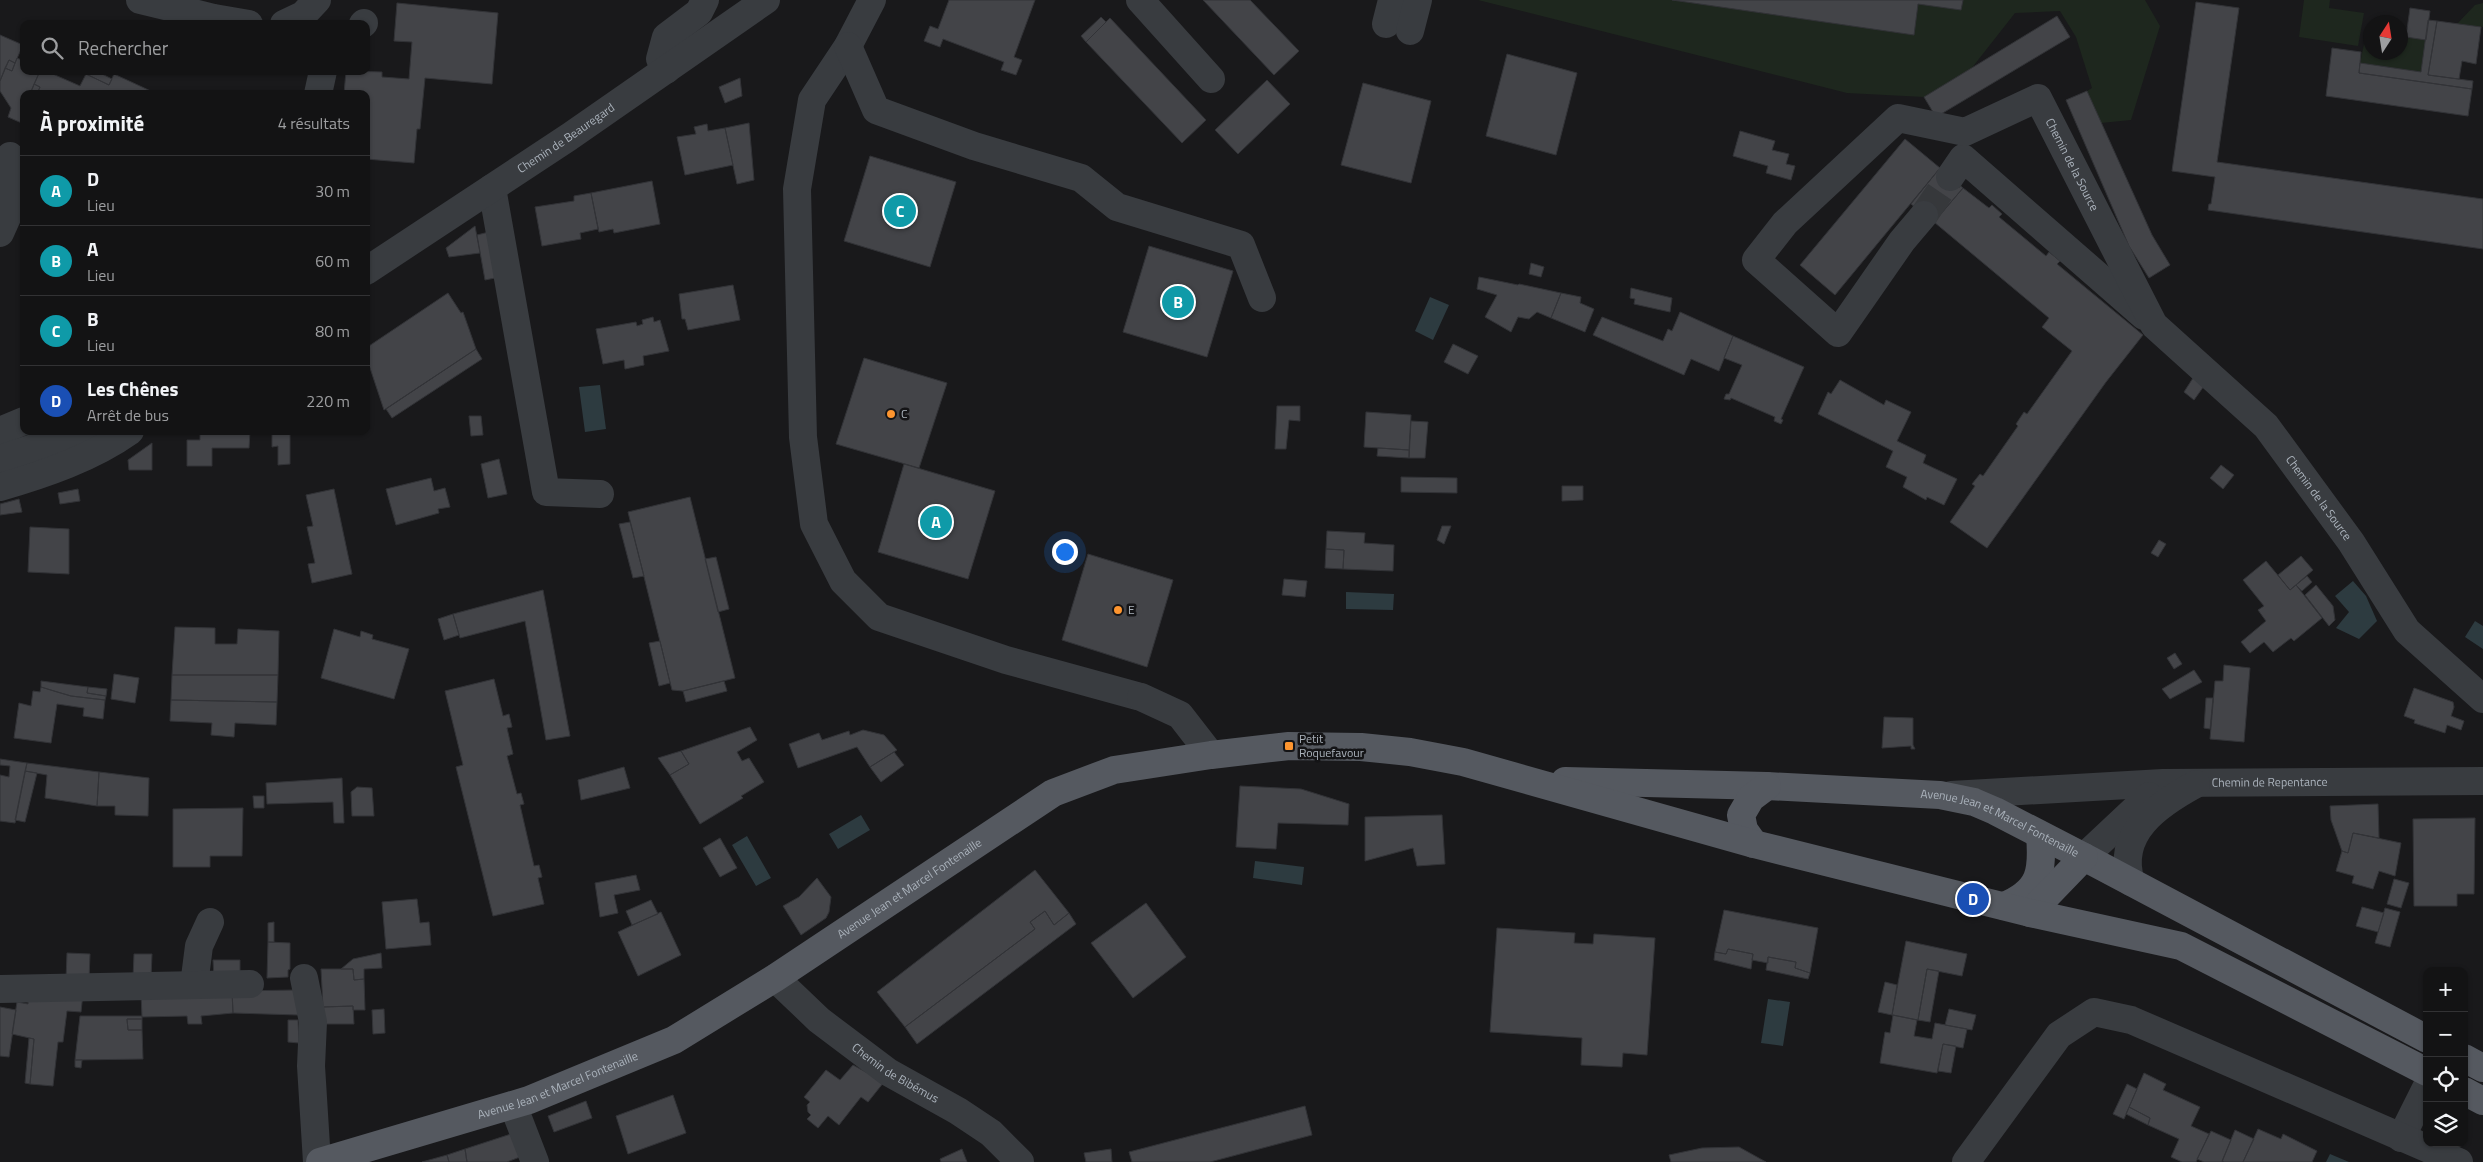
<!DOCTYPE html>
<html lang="fr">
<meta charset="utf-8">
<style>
body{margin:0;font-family:"Titillium Web",sans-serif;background:#1c1c1d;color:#f1f3f6}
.controls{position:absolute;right:15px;bottom:15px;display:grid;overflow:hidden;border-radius:10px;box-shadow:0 1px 4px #0004}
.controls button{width:45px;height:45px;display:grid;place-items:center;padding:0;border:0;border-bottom:1px solid #323234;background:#131314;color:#f1f3f6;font:25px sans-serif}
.compass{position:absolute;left:2363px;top:15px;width:45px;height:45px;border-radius:50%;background:#131314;box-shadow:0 1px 4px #0004;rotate:12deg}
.you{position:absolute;left:1064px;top:551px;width:18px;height:18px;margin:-12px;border:4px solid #fff;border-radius:50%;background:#1a73e8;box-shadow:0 0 0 8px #1a73e833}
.badge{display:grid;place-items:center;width:32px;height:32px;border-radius:50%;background:#fd952f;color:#fff;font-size:16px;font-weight:700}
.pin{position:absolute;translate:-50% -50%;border:2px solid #fff;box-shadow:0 1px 5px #0006}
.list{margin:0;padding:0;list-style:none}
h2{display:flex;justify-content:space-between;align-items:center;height:65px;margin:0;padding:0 20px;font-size:21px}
h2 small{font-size:16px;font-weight:400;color:#9d9ea0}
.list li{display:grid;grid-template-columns:32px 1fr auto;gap:15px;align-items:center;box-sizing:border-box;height:70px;padding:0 20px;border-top:1px solid #323234}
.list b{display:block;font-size:19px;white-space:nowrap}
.list p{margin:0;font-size:16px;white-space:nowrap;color:#9d9ea0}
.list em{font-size:16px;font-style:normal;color:#9d9ea0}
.icon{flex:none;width:28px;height:28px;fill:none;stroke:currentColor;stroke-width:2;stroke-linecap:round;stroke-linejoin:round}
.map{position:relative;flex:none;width:2483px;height:1162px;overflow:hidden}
.search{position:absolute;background:#131314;box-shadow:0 1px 4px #0004;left:20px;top:20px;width:350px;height:55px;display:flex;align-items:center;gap:12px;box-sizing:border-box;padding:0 18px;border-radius:10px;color:#9d9ea0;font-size:19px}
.panel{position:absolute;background:#131314;box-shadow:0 1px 4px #0004;left:20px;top:90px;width:350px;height:345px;border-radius:10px}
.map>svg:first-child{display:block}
.green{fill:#1e271e}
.water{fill:#2d3b40}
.building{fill:#434448;stroke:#323337}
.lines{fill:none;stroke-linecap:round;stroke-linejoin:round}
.minor-tunnel{stroke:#36383b;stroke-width:28;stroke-dasharray:28 14;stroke-linecap:butt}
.minor{stroke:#393c40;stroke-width:28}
.major{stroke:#555960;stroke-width:28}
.poi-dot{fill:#fd952f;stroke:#141416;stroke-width:2}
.labels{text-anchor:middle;stroke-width:5;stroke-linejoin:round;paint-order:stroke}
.street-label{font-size:12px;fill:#aab2bb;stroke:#141416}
.poi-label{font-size:12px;fill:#aab2bb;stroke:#141416;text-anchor:start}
</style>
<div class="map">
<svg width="2483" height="1162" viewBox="0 0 2483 1162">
<rect width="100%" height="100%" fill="#19191b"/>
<path class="green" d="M1478,0H1672L1914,35L1918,4L1961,10L1963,0H2145L2160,26L2131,120L2101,123L2087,91L2092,88L2076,37L2060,11L2015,13L1971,69L1924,97L1847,93Z
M2304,0H2330L2329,8L2364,13L2358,46L2299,37Z
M2483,3V27L2457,24L2475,5Z
M2366,35H2370V52H2400L2401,36L2426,40L2421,72L2360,63Z"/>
<path class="water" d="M1430,297L1449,305L1433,340L1415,331Z
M600,385L606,429L585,432L579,387Z
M2353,581L2366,596L2377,621L2359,639L2336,628L2349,612L2335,596Z
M1346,592L1394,594L1393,610L1346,609Z
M2475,621L2483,626V649L2465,637Z
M861,815L870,830L838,849L829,834Z
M747,836L771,878L756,886L732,845Z
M1255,861L1304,867L1302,885L1253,878Z
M1768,999L1790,1002L1783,1046L1761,1043Z
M2330,1154L2349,1162H2326Z"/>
<path class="building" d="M949,0H1035L1014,57L1022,60L1016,75L1001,70L1004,62L943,39L940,47L924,41L930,26L938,29Z
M1203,0H1250L1299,51L1274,75Z
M1672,0H1963L1961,10L1918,4L1914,35Z
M2196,2L2239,8L2217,162L2483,199V249L2208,210L2209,204H2211L2215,177L2172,171Z
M397,3L498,13L492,84L425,78L420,129H417L414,163L366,159V94H344L346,71L382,72V77L409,79L412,42L394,41Z
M2410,8L2430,11L2426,40L2406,37Z
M2057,16L2070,37L1936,117L1924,97Z
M1101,17L1106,22L1086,42L1081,36Z
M1110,18L1206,120L1182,143L1086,42Z
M2428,20L2437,21L2428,75L2473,81L2472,89L2359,73L2360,63L2421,72Z
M2437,21L2481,27L2476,64L2462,61L2459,79L2428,75Z
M0,35L23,45L15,63L9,60L0,81Z
M2332,48L2361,52L2359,73L2472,89L2468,116L2326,96Z
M1507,54L1577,73L1556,155L1486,136Z
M17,58L24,61V71H40L30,94H24V124L8,117L11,108L0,91V81L5,68L12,71Z
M9,60L15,63L12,71L5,68Z
M40,71H46L80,86L86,74L109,85L114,74L155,93L37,94L40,87L34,84Z
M87,71H96L112,79L109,85L86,74Z
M740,78L742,96L725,103L719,87Z
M1267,80L1290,104L1238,154L1215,130Z
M1363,83L1431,101L1411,183L1341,165Z
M34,84L40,87L37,94H30Z
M2087,91L2152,235L2170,265L2149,278L2129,246L2066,100Z
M749,123L754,180L737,184L725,128Z
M707,124L708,131L725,128L733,165L685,175L677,137L696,134L694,127Z
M1740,131L1775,141L1772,150L1789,154L1786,164L1795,166L1791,180L1766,173L1768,166L1733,156Z
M1905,139L1940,168L1835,295L1800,265Z
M870,156L956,182L930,267L844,241Z
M1940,168L1963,188L1934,222L1911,204Z
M652,181L660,224L614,233L613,229L599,232L591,193Z
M1963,188L1989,208L1992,205L2002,214L1999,217L2046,256L2049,252L2060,261L2057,264L2143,335L2106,382L1987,548L1950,522L1975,486L1972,484L1980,474L1983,476L2018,426L2016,424L2024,412L2027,414L2072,351L2042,327L2049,318L1934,222Z
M591,193L598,229L580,233L581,239L542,246L535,207L574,201V196Z
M475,226L480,253L449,257L446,248Z
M489,232L500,277L485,280L477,235Z
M1149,246L1233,271L1207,357L1123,332Z
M1531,263L1544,267L1541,277L1529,274Z
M1479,277L1518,285L1519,284L1561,293L1551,318L1537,312L1529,319L1518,317L1511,332L1485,317L1497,295L1477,289Z
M733,285L740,320L688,330L685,319H682L679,294Z
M1631,288L1672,298L1670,312L1634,304L1635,299L1630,298Z
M448,293L461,313L463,312L476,349L384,410L366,356V348Z
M1561,293L1581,297L1580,303L1594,309L1585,332L1551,318Z
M1680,312L1733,336L1719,371L1691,359L1684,375L1593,335L1602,317L1663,341L1668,329L1672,331Z
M653,317L654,322L660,320L669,351L643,356L644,365L625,369L624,360L603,364L596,329L636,322L637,326L643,324L642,320Z
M1733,336L1804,367L1781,419L1783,420L1781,424L1774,421L1775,417L1731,398L1730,400L1724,399L1726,394H1729L1742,365L1724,358Z
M1453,344L1478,356L1468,374L1444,362Z
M476,349L482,359L392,418L386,409Z
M864,358L947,383L919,468L836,444Z
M2193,378L2204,386L2194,400L2184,392Z
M1840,380L1884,405L1886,400L1911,412L1897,441L1926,455L1923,463L1957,479L1944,505L1927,497L1926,500L1903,487L1907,477L1886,467L1893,451L1818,414L1828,392L1831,394Z
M1277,406H1300V421L1289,420L1286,449H1275Z
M1366,412L1411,415L1409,450L1364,447Z
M469,416H481L483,435L471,436Z
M1411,421L1428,422L1425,458H1409Z
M200,431H250L249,448H212V466H187V440H200Z
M272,431H290V464L278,465V446L272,447Z
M152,443V470H129L128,460Z
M1378,448L1409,450V458L1377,456Z
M499,459L507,494L488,498L481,464Z
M904,464L995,491L968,579L878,552Z
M2221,465L2234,475L2223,489L2210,478Z
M1401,477L1457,478V493L1401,492Z
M431,478L434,491L445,488L450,507L438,509L439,513L396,525L386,489Z
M1562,486H1583V500L1562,501Z
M78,489L80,501L60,504L58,493Z
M334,489L352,574L312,583L308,564L315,563L307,527L313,526L306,495Z
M690,497L735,678L683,691L672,690L628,512Z
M19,499L22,512L0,515V504Z
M630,522L644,576L633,578L619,524Z
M1442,526H1451L1444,544L1437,540Z
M30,527L69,529V574L28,572Z
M1327,531L1365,533L1364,543L1394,545L1393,571L1343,569L1344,550L1326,549Z
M2159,540L2166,544L2158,557L2151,553Z
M1326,549L1344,550L1343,569L1325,568Z
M1088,554L1173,580L1147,667L1062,640Z
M2301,556L2313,570L2290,590L2278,575Z
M716,557L729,609L718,612L705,559Z
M2266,561L2290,590L2296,585L2322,618L2294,641L2291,638L2273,652L2264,642L2250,653L2241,642L2266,621L2258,610L2264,606L2243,580Z
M2307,576L2312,582L2302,591L2296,585Z
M1284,579L1307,581L1305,597L1282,595Z
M2316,585L2333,606L2335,620L2329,626L2305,595Z
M543,590L570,736L546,740L525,621L460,638L453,614Z
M453,614L459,635L444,640L438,619Z
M175,627L215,628V644H237L238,629L279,631L278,675H172Z
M334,629L360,637L361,631L373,635L372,639L409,649L394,699L321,678Z
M660,641L670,683L659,686L649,643Z
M2175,653L2182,664L2174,669L2167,658Z
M2224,665L2250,668L2244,742L2210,739L2215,681H2223Z
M2194,670L2202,682L2170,699L2162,689Z
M114,674L139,678L135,703L111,699Z
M172,675H278L277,702L171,700Z
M494,679L503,716L509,714L512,727L507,728L513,754L507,756L517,794L521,793L524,804L520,805L534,866L539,865L542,877L538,878L544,904L493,916L456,767L463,765L445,691Z
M41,681L88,687L87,693L106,696L105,700L71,696L57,692L41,687Z
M724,681L727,691L686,702L683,691Z
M41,687L71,696L105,700L103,719L83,716L84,708L57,704L51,743L14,738L19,703L31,706L33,691L40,692Z
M88,687L107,689L106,696L87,693Z
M2414,688L2453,702L2454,707L2451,716L2464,721L2461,730L2447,725L2445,733L2414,723L2415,720L2404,716Z
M2206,698H2213L2210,729L2204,728Z
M171,700L277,702L276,725L235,723L234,737L211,735L212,723L170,721Z
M1884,717L1913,718V745L1915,749H1911V746L1882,748Z
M750,727L757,740L737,752L742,761L749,758L764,782L741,796L743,798L700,824L670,775L689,764L681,751Z
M863,730L884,735L897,750L870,767L857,747L798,768L789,744L819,733L822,740L849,731L850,735Z
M681,751L689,764L670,775L658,758Z
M894,752L904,765L881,782L870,767Z
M0,759L27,763L15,823L0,821V775L9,777L10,766L0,765Z
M27,763L99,772L97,806L45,798L47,775L25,771Z
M624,767L630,788L581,800L578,780Z
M25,771L37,773L25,822L15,820Z
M99,772L149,778L148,816L115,815V806H97Z
M342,778L344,823H334L333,802L267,804L266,783Z
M1240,786L1301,789L1349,804L1348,825L1278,823L1276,849L1236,847Z
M357,787L372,788L374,816H352L351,792Z
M253,796H264V808H254Z
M2378,804L2379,838L2353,833L2348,853L2342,851L2331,820L2330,806Z
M243,808L242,856H210V867H173V809Z
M1442,815L1445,864L1417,866L1413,848L1365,861V817Z
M2475,818L2474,894H2457V906H2414L2413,819Z
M2353,833L2401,843L2395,876L2379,871L2373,889L2352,883L2354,876L2336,871L2342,851L2348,853Z
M720,838L737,868L720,877L703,848Z
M1035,870L1069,913L1054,925L1045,911L1030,922L1035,929L905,1027L877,992Z
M636,875L640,890L614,895L618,913L600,917L595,883Z
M817,878L831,897L829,912L826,918L801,935L783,906L799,897Z
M2394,879L2409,883L2401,908L2387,904Z
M417,899L420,923L429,922L431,945L386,949L382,902Z
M651,900L658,914L632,925L626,911Z
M1146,903L1186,957L1133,998L1091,943Z
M2362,907L2384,913L2378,932L2356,926Z
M2385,908L2400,912L2390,947L2375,943Z
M1724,910L1818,928L1810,973L1795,968L1796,962L1768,957V963L1752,960L1753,954L1728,949L1726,954L1715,952Z
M1045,911L1054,925L1069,913L1076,924L917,1044L905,1027L1035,929L1030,922Z
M661,912L681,955L638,976L618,932Z
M274,922V942H268V923Z
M1497,928L1575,933L1574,943L1593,944L1594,934L1655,938L1647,1055L1623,1053L1622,1067L1581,1065L1582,1038L1490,1032Z
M1906,941L1967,954L1962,976L1927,969L1918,1020L1892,1015Z
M268,942L290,943V969L288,970V977L267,978Z
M1728,949L1753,954L1751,969L1714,960L1715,952L1726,954Z
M67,953L90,954L89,980H66Z
M381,953L382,968L364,969V979L354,980L353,969H341L353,959Z
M134,954H152L151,978H133Z
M1768,957L1796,962L1795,968L1810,973L1808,979L1766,970Z
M213,960H240V978H214Z
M321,969H353L354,980L364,979L365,1010H353V1006L323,1007Z
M1927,969L1939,971L1930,1022L1918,1020Z
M1885,982L1897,985L1892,1015L1878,1012Z
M296,990L298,1015L233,1013L232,991Z
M232,991L233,1013L201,1016L202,1024H188L187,1016L142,1017L141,993Z
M83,993L81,1012L67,1011L63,1042H58L53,1086L30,1084L34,1039L12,1034L17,1002L28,1004L29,994Z
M353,1006L354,1024H323V1007Z
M0,1007L16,1010L9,1057L0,1056Z
M384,1009L385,1033L373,1034L372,1010Z
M1949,1009L1976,1015L1972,1030L1945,1025Z
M1893,1015L1917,1020L1914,1036L1932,1039L1935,1023L1967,1029L1963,1048L1943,1044L1937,1073L1880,1063L1885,1032L1890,1033Z
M80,1016H142V1019H127L128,1030H142L143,1059L75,1060Z
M127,1019H142V1030H128Z
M288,1020H298L299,1043L288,1042Z
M29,1038L34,1039L30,1084L25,1083Z
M1943,1044L1956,1046L1951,1073L1938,1071Z
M75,1060H82L81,1068L75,1067Z
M853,1065L884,1082L868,1102L861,1097L839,1125L828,1116L818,1128L807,1119L811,1115L808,1112L807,1105L810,1102L804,1097L826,1070L840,1080Z
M2144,1073L2166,1084L2163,1090L2200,1107L2191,1126L2209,1134L2196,1162H2182L2171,1157L2179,1139L2148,1125L2150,1118L2129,1107Z
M2127,1084L2137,1089L2124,1119L2113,1114Z
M673,1095L686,1133L628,1154L616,1116Z
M586,1101L592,1118L554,1132L548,1116Z
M1305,1106L1312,1135L1210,1162H1132L1129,1152Z
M2129,1107L2150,1118L2148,1125L2126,1114Z
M2258,1129L2281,1139L2283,1134L2317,1151L2312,1162H2243Z
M2235,1130L2254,1139L2243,1162H2224L2222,1161Z
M2211,1131L2231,1140L2222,1162H2204L2197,1159Z
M511,1134L520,1157L507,1162H467L465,1149Z
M1739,1147L1766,1162H1671L1669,1155L1702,1148Z
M465,1149L467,1162H449L447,1155Z
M962,1149L967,1162H941L940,1159Z
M1111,1149L1112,1162H1086L1084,1153Z
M447,1155L449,1162H422Z"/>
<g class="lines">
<path class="minor-tunnel" d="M1924,215L1950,177"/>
<g class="minor">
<path d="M140,0L214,18L249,24"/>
<path d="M872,0L848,46L812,100L797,189L803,437L814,524L843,581L879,617L1006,660L1137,696"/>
<path d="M1140,0L1211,79"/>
<path d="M284,24L303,15L317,0"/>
<path d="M363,24L364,23"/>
<path d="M1386,24L1392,0"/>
<path d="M1410,31L1418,0"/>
<path d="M848,46L876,110L974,146L1081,178L1117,207L1241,245L1262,298"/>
<path d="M666,70L660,59L666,37L699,12L705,0"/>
<path d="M318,94L323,71"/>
<path d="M1950,177L1963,158L2144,316"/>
<path d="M492,188L546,492L600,494"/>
<path id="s1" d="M1924,215L1902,241L1838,333L1756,260L1785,223L1898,118L1965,132L2038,98L2154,325L2266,426L2351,542L2407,631L2483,699"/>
<path d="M0,233L9,213L10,156"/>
<path id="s2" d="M366,271L569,137L766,0"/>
<path d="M0,431L24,421"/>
<path d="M0,459L84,431"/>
<path d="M0,487C45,474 92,458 130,431"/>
<path d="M1141,697L1180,715L1211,755"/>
<path id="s3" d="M1951,795L2163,783L2483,781"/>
<path d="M2084,857L2149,796"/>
<path d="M2131,882C2115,833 2159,804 2196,784"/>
<path d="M304,978L313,1022L311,1066L317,1162"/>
<path id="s4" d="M775,978L819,1020L888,1072L958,1111L991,1133L1020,1162"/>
<path d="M194,985L199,946L210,922"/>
<path d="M0,989L250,984"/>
<path d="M513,1105L535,1162"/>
<path d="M2401,1138L2427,1086"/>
<path d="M1966,1162L2059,1035L2094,1012L2131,1020L2459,1162"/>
</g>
<g class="major">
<path id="s5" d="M1565,781L1767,786L1940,795L1974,802L1995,811L2084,857L2427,1039"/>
<path d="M1754,844L1744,830L1741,815L1751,798L1767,786"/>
<path d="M2004,906C2041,891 2043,871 2040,835"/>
<path d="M2030,913L2084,857"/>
<path d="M2464,1058L2483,1068"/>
<path d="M2464,1091L2483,1101"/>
<path id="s6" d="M320,1162L529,1100L674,1040L775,978L1053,793L1114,770L1211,755L1289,746L1361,747L1410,752L1463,762L1754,844L2030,913L2181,946L2427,1072"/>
</g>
</g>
<g class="poi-dot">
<circle cx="891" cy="414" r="5"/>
<circle cx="1118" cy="610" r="5"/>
<rect x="1284" y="741" width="10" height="10" rx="2.5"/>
</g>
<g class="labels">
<g class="street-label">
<text dy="4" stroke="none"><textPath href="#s2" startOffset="240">Chemin de Beauregard</textPath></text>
<text dy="4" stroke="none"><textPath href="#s1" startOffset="681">Chemin de la Source</textPath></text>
<text dy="4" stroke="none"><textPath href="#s1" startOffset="1101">Chemin de la Source</textPath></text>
<text dy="4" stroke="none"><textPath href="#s3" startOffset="319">Chemin de Repentance</textPath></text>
<text dy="4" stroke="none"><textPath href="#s5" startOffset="441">Avenue Jean et Marcel Fontenaille</textPath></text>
<text dy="4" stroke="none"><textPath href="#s6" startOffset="655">Avenue Jean et Marcel Fontenaille</textPath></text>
<text dy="4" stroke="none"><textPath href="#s4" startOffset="154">Chemin de Bibémus</textPath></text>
<text dy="4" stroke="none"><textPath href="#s6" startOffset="250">Avenue Jean et Marcel Fontenaille</textPath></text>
</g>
<g class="poi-label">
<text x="901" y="418">C</text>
<text x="1128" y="614">E</text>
<text x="1299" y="743">Petit<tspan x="1299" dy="14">Roquefavour</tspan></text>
</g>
</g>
</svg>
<div class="controls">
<button>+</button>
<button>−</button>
<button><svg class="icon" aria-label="locate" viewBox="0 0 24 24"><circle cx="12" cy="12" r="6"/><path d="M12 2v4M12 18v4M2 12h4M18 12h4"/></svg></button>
<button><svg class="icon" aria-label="layers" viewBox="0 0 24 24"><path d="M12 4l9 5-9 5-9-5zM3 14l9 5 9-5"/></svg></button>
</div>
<svg class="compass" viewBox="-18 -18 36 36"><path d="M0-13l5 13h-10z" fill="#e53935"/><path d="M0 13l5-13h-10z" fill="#9d9ea0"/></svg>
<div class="you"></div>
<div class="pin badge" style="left:936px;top:522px;background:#0f9aa8">A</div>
<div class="pin badge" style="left:1178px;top:302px;background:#0f9aa8">B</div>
<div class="pin badge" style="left:900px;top:211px;background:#0f9aa8">C</div>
<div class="pin badge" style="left:1973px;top:899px;background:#1a4fb4">D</div>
<div class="search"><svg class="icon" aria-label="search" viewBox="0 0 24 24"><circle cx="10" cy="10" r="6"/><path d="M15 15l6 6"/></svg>Rechercher</div>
<section class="panel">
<h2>À proximité<small>4 résultats</small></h2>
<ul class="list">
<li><span class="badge" style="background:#0f9aa8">A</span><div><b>D</b><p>Lieu</p></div><em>30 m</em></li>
<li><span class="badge" style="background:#0f9aa8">B</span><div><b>A</b><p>Lieu</p></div><em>60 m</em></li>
<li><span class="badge" style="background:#0f9aa8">C</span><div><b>B</b><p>Lieu</p></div><em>80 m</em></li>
<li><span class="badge" style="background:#1a4fb4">D</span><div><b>Les Chênes</b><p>Arrêt de bus</p></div><em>220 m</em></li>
</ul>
</section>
</div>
